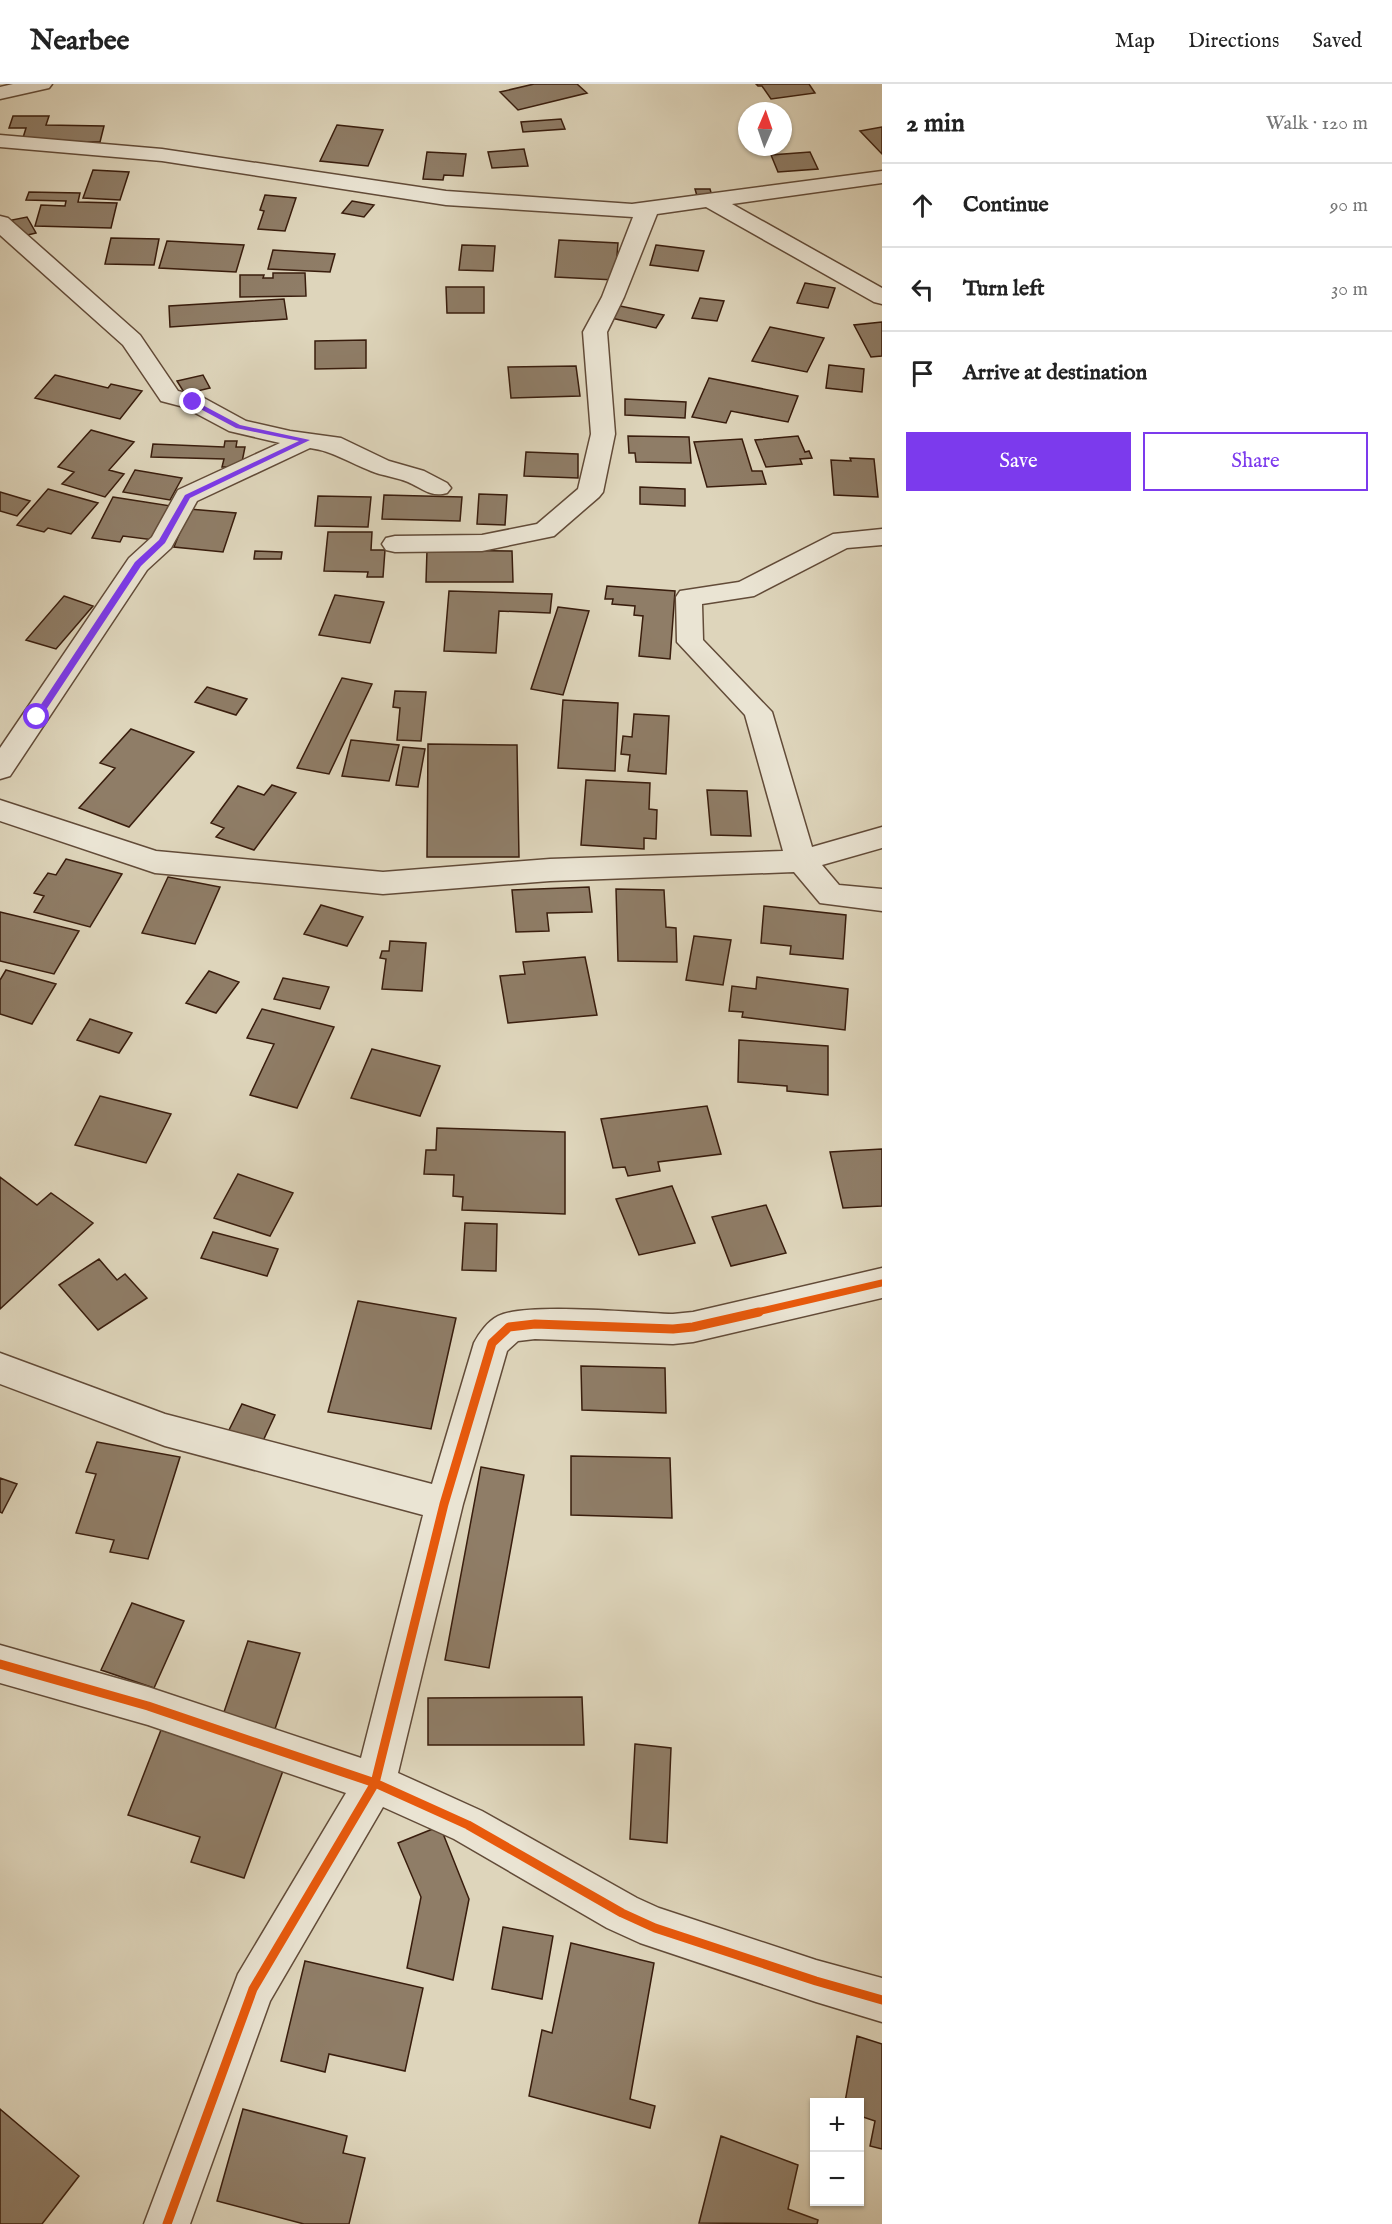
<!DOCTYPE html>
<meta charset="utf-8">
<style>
body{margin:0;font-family:"IM FELL English",serif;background:#f2f2f2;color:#222}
.controls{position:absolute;right:18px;bottom:18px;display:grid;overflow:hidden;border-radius:0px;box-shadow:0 2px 4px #0004}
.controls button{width:54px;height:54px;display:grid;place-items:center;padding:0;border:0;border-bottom:2px solid #e0e0e0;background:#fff;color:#222;font:30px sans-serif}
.compass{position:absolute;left:738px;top:18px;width:54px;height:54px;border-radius:50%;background:#fff;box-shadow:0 2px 4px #0004;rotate:2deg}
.stop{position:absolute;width:18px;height:18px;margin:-14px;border:4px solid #7c3aed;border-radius:50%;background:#fff}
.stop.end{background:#7c3aed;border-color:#fff;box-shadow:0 2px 6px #0008}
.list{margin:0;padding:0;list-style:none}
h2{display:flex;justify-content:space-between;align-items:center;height:78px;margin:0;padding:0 24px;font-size:26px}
h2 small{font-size:20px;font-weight:400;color:#767676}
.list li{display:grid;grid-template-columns:39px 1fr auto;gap:18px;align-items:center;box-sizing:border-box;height:84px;padding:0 24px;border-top:2px solid #e0e0e0}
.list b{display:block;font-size:22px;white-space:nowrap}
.list em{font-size:20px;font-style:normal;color:#767676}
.actions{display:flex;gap:12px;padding:18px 24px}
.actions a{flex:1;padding:14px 0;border:2px solid #7c3aed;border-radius:0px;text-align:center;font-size:21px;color:#7c3aed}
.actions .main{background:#7c3aed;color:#fff}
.icon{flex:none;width:33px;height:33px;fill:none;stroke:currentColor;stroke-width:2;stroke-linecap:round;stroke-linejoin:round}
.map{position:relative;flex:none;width:882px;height:2140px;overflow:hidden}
header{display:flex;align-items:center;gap:36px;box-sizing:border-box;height:84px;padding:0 30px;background:#fff;border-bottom:2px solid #e0e0e0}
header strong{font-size:28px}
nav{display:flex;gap:33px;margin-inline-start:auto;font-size:21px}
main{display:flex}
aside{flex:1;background:#fff}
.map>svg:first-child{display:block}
.building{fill:#8f7d67;stroke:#391d0d;stroke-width:1.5}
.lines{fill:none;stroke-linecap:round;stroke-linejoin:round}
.minor-casing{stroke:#624b38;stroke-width:3}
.tertiary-casing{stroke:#624b38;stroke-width:3}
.minor{fill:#eae4d3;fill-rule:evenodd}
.tertiary{fill:#eae4d3;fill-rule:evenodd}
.cycleway-far1-casing{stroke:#eae4d3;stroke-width:10}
.cycleway-casing{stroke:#eae4d3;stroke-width:13}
.cycleway-far1{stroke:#e8590c;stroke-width:7}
.cycleway{stroke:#e8590c;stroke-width:9}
.route{fill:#7c3aed}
</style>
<header>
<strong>Nearbee</strong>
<nav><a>Map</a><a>Directions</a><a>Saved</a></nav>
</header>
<main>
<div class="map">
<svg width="882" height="2140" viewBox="0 0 882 2140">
<rect width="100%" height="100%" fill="#ded5bb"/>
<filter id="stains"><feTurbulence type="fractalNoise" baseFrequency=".00333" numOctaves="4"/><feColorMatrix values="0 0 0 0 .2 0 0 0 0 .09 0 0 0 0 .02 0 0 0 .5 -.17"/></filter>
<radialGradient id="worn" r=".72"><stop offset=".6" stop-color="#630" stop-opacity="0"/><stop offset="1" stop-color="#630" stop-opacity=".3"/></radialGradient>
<path class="building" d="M534,0H577L587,9L518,26L500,8Z
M756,0H809L815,9L771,15L762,2H758Z
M13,32H49L46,41L104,42L100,58L22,57L26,44H9Z
M561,35L565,45L523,48L521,38Z
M337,41L383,46L368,82L320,77Z
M882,43V70L860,47Z
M524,65L528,82L492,84L488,68Z
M427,68L466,70L463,92L444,91L443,96L423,95Z
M810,68L818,85L778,88L771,71Z
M93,86L129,88L120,116L83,114Z
M695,105H710L712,112H697Z
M29,108L80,109L78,118L117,119L111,144L35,142L41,121L65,122L66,117L26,116Z
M265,111L296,114L285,147L258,145L264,127L260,126Z
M352,117L374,121L364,133L342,129Z
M27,133L36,149L19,153L12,136Z
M111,154L159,155L154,181L105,180Z
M559,156L618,159L615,196L555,193Z
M167,157L244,161L236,188L159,184Z
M462,161L495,162L493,187L459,186Z
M656,161L704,167L698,187L650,181Z
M273,166L335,170L330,188L268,185Z
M273,189H305L306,212L240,213V191H264L263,194H273Z
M805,199L835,204L828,224L797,219Z
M446,203H484V229H447Z
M700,214L724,217L717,237L692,234Z
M284,215L287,235L170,243L169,222Z
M620,222L664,231L656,244L611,234Z
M882,238V272L871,273L854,241Z
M770,243L824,254L807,288L752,277Z
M366,256V284L315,285V257Z
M829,281L864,285L862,308L826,304Z
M576,282L580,312L511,314L508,283Z
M55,291L108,304L111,300L142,307L120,335L35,314Z
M203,291L210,304L185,310L177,297Z
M709,294L798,312L788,338L731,327L726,339L692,333Z
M625,315L686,318L685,334L625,331Z
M91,346L134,358L109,386L124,390L105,413L62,400L74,388L58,383Z
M628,352L689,353L691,379L636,378L635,369H629Z
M798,352L805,368L809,367L812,374L800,375L802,380L766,383L755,356Z
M742,355L752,387H762L766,400L707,403L694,358Z
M225,357H237L236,363H245L241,383H222L224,375L151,373L153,360L224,363Z
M526,368L578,370V394L524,392Z
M850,374L874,375L878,413L834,411L831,376L851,377Z
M135,386L182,394L170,416L123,408Z
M640,403L685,405V422L640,420Z
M48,405L98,419L71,450L48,444L44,448L17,441Z
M0,408L30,417L17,432L0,427Z
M479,410L507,411L505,441L477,440Z
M384,411L462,413L460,437L382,435Z
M318,412L371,413L368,443L315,442Z
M113,413L171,422L154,456L123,452L120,458L92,454Z
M189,425L236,429L223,468L174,463Z
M328,448H372L371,466H385L383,493H367L368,488L324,487Z
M427,466L512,467L513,498H426Z
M255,467L282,468L281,475H254Z
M607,502L675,507L670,575L639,572L643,532L634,531L635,522L612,520L613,515H605Z
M449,507L552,510L550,529L499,527L496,569L444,567Z
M335,511L384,518L370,559L319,551Z
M64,512L93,522L56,565L26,556Z
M558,523L589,527L563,611L531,605Z
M342,594L372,600L329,690L297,684Z
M207,603L247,615L236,631L195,618Z
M395,607L426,608L421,657L397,656L400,624L393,623Z
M563,616L618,619L615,687L558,684Z
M634,630L669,632L666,690L628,687L630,671L621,670L623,652L632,653Z
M131,645L194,668L129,743L79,724L115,684L100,679Z
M351,656L399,661L389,697L342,692Z
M428,660L517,661L519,773H427Z
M403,663L425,665L418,703L396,701Z
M586,696L650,699L649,725L657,726L656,755L644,754V765L581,761Z
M272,701L296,709L254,766L216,753L224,744L211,739L238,702L264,711Z
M707,706L747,707L751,752L711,751Z
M66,775L122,790L90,843L34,828L44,812L34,809L48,789L56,791Z
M168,793L220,803L195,860L142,849Z
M589,803L592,828L547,829L549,847L516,848L512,806Z
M616,805L664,806L666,843L676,844L677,878L618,877Z
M321,821L363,833L347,862L304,850Z
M764,822L846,831L843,875L790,870L791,862L761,859Z
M0,828L79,847L54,890L0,877Z
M694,852L731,856L723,901L686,896Z
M390,857L426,859L422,907L382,905L386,875L380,874L382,867H389Z
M585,873L597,931L508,939L500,892L525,890L523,878Z
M6,886L56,900L32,940L0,930V896Z
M209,887L239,898L216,929L186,919Z
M757,893L848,905L845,946L742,933L743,928L729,927L732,902L756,905Z
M283,894L329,903L320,925L274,915Z
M262,925L334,943L297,1024L250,1011L274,960L247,954Z
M90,935L132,949L119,969L77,956Z
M739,956L828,962V1011L787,1007V1002L738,998Z
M372,965L440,982L420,1032L351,1014Z
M100,1012L171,1030L146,1079L75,1061Z
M707,1022L721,1070L658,1078L660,1087L628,1092L625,1083L613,1084L601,1035Z
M437,1044L565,1048V1130L462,1126L463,1113L453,1112L454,1091L424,1090L426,1066H436Z
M882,1065V1122L843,1124L830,1068Z
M238,1090L293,1109L270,1152L214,1134Z
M0,1093L37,1121L51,1109L93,1139L0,1225Z
M672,1102L695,1159L639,1171L616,1115Z
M766,1121L786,1169L731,1182L712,1133Z
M465,1139L497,1140L496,1187L462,1186Z
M213,1148L278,1165L267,1192L201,1174Z
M99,1175L117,1196L125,1190L147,1214L98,1246L59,1201Z
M358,1217L456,1234L431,1345L328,1328Z
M581,1282L665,1284L666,1329L582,1326Z
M242,1320L275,1331L262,1359L228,1348Z
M97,1358L180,1373L148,1475L110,1468L114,1456L76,1449L96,1390L86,1388Z
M571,1372L670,1374L672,1434L571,1431Z
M481,1383L524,1391L489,1584L445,1576Z
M0,1394L17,1400L2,1429L0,1428Z
M132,1519L184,1537L154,1604L101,1586Z
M248,1557L300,1569L274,1648L222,1634Z
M582,1613L584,1661H428V1614Z
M161,1646L284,1684L244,1794L191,1778L200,1753L128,1731Z
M635,1660L671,1664L667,1759L630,1755Z
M440,1742L469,1815L453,1896L407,1884L421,1813L398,1759Z
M503,1843L553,1852L542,1915L492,1905Z
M571,1859L654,1879L630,2015L655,2022L650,2044L529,2012L542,1946L552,1949Z
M305,1877L423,1904L405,1987L329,1970L325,1988L281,1977Z
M857,1952L882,1960V2065L870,2062L875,2037L860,2032V2018H845Z
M0,2025L79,2092L42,2140H0Z
M243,2025L347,2052L343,2069L365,2074L349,2140H304L217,2117Z
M721,2052L798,2081L788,2125L818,2136L817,2140L699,2139Z"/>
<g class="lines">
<g class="minor-casing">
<path id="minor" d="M0,51L162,65L446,107L632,120L882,87V99L732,120L882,204V220L874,218L706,123L657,130L624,213L607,248L615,350L603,408L599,413L554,452L482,467L395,468L386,466L382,460L386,454L395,452L482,451L537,440L578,405L591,350L583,248L602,213L633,133L446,121L162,77L0,63Z
M0,132L8,134L140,251L178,307L202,313L246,337L290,347L341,354L389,377L424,387L447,399L451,404L447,409C431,414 422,404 408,398C396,393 383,392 371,387C350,379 333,367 310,364L197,417L171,464L147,486L10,692L0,695V664L129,474L152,453L178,406L280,359L229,347L184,323L161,317L123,261L0,151Z
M882,445V461L847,464L754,512L702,520L703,556L772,628L812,763L882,743V764L822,781L839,801L882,805V827L820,819L794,788L550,797L383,810L155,789L0,737V716L156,767L383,788L550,775L783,767L745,631L677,558L676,513L680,507L739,498L833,450Z
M882,1184V1214L693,1258L673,1260L535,1255L518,1257L507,1267L463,1420L398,1689L482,1727L637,1814L659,1824L816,1876L882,1894V1938L816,1918L640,1859L607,1844L454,1755L383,1723L270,1917L190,2140H144L238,1890L346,1709L148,1641L0,1599V1561L148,1603L361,1674L423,1431L165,1362L0,1300V1269L165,1330L432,1400L474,1259C479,1249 488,1237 498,1232C526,1218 636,1229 673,1230L693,1228Z"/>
</g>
<g class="tertiary-casing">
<path id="tertiary" d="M13,0H52L49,4L0,15V3Z"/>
</g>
<use href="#minor" class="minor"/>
<use href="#tertiary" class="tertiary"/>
<g class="cycleway-far1-casing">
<path id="cycleway-far1" d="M753,1229L882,1199"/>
</g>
<g class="cycleway-casing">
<path id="cycleway" d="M0,1580L148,1622L375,1699L468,1741L622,1829L655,1844L816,1897L882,1916
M167,2140L253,1905L375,1699L444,1420L492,1259L509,1243L535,1240L673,1245L693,1243L759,1228"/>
</g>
<use href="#cycleway-far1" class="cycleway-far1"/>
<use href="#cycleway" class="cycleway"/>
</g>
<path class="route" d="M193,316L240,341L310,356L190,414L165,459L141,482L40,635H34V631L135,478L159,456L185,411L299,357L236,344L191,320Z"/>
<rect width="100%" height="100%" filter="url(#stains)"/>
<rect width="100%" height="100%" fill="url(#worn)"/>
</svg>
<div class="controls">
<button>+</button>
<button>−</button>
</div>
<svg class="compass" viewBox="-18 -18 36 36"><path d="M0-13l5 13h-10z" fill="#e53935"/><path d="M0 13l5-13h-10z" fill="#767676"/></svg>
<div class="stop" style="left:37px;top:633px"></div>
<div class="stop end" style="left:193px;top:318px"></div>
</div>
<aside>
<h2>2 min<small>Walk · 120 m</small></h2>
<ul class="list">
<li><svg class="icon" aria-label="ahead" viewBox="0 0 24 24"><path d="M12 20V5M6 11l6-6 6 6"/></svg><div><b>Continue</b></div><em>90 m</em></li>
<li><svg class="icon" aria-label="left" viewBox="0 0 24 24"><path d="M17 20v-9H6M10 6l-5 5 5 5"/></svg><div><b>Turn left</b></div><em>30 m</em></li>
<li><svg class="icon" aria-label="arrive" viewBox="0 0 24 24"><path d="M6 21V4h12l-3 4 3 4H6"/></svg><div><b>Arrive at destination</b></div></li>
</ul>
<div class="actions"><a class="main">Save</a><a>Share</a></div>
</aside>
</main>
